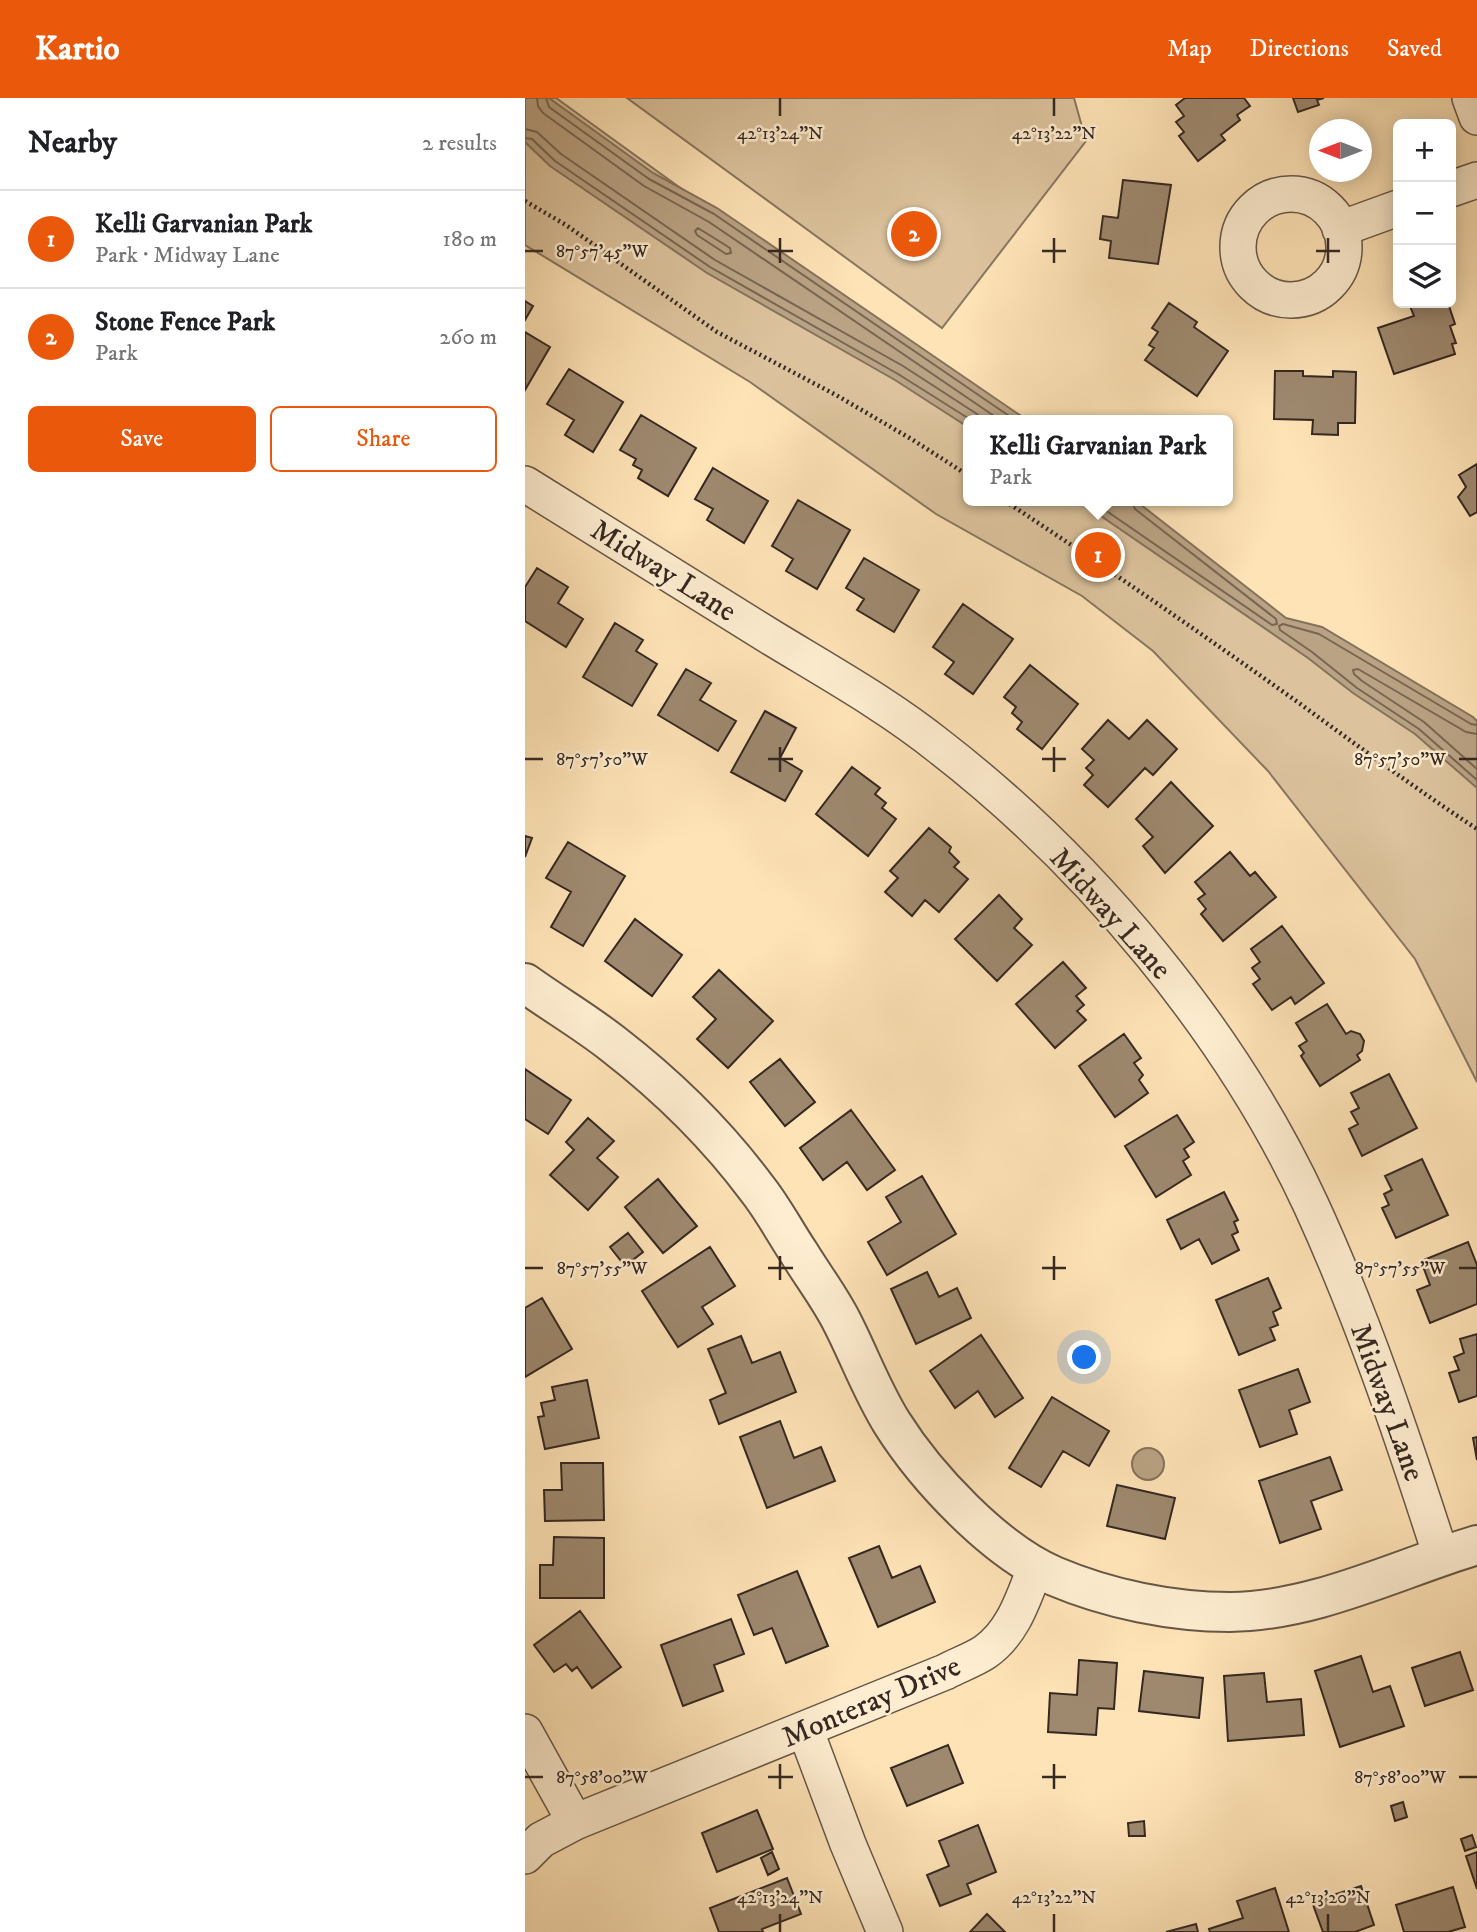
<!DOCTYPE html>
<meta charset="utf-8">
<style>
body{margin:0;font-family:"IM FELL DW Pica",serif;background:#f6f6f6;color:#202124}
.controls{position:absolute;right:21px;top:21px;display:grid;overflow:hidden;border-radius:10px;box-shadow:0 4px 18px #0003}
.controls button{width:63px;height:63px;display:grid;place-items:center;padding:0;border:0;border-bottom:2px solid #e0e0e0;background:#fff;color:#202124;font:35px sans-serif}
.compass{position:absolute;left:784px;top:21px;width:63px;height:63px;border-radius:50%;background:#fff;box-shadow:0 4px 18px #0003;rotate:270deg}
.you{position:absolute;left:560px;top:1260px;width:24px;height:24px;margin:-18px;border:5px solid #fff;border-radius:50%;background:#1a73e8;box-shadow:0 0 0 10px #1a73e833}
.badge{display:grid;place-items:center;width:46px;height:46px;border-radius:50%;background:#ea580c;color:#fff;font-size:23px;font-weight:700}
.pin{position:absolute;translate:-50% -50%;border:4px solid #fff;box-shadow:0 2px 7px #0006}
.popup{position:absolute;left:438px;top:317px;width:270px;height:91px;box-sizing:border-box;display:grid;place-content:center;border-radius:10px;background:#fff;filter:drop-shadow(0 2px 5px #0005);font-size:23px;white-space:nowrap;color:#757577}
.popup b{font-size:26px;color:#202124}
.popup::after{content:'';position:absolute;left:50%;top:100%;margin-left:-14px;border:14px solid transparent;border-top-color:#fff}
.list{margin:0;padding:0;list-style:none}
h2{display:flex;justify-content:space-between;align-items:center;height:91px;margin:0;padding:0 28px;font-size:30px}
h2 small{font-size:23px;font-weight:400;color:#757577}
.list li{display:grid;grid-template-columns:46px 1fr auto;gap:21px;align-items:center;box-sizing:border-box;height:98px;padding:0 28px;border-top:2px solid #e0e0e0}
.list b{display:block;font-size:26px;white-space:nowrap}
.list p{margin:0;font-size:23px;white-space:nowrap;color:#757577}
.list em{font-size:23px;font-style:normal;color:#757577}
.actions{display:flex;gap:14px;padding:21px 28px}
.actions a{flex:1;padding:16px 0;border:2px solid #ea580c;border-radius:10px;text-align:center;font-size:24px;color:#ea580c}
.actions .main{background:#ea580c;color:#fff}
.icon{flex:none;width:38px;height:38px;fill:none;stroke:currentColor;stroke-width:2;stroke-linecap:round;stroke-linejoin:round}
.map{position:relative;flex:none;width:952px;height:1834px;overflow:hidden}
header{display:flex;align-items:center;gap:42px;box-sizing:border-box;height:98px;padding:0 35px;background:#ea580c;color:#fff}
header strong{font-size:33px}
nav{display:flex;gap:38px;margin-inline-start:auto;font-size:24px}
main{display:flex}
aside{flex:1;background:#fff}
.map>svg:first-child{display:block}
.green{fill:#dcc39d;stroke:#887660;stroke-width:2}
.water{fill:#baa384;stroke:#85725d;stroke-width:2}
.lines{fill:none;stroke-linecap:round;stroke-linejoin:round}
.shore{stroke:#786653;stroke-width:2}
.building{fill:#9e896f;stroke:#352822;stroke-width:2}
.minor-casing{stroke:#675747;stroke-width:38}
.tertiary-casing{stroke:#675747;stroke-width:42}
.path{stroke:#352822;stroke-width:4.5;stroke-dasharray:2 3.5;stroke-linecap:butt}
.minor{stroke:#feedd0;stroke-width:35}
.tertiary{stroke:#feedd0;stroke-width:38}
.ticks{fill:none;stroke:#352822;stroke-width:2.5}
.labels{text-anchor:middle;stroke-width:5;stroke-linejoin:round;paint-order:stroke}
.street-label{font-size:30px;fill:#352822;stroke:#feedd0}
.ticks-label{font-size:18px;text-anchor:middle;fill:#352822;stroke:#feedd0;stroke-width:5;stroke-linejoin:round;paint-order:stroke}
</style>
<header>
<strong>Kartio</strong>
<nav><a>Map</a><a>Directions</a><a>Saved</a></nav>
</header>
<main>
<aside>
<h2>Nearby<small>2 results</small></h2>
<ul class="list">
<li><span class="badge">1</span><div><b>Kelli Garvanian Park</b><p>Park · Midway Lane</p></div><em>180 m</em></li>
<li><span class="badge">2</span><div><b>Stone Fence Park</b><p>Park</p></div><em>260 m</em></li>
</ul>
<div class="actions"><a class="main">Save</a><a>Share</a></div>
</aside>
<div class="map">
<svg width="952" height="1834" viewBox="0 0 952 1834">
<rect width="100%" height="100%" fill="#fee3b6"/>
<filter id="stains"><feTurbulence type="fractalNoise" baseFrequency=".00286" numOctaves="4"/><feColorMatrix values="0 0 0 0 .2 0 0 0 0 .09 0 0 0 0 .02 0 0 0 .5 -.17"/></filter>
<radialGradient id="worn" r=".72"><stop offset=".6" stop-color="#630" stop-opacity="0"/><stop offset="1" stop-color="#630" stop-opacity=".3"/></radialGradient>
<path class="green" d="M0,0H31L476,322H444V403H587L952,666V984L890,861L743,673L628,553L557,498L411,416L225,284L0,147Z
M102,0H549L561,43L417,230Z"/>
<path class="water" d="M0,0H24L128,75L192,110L502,322H444L443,329L370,282L182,175L25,68L0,44Z
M554,403H611L761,520L797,529L948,619L952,623V690L890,636L828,595L783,560Z
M607 1366a16 16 0 1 1 32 0a16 16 0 1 1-32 0Z"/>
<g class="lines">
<path class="shore" d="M12,0L13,8L18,15L119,88L184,124L475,322
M21,0L24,9L124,81L189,116L490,322
M0,31L12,34L36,56L190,162L378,268L452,316L458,322
M0,40L7,41L30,63L185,169L373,276L446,322
M173,130L205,150L206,155L201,156L172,137L170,133Z
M567,403L747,527L752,526L751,521L610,411L607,403
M952,627L946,626L794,536L758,526L754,528L755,532L787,554L832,590L894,631L952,682
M952,636L941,634L833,571L828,572L829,576L837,583L899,624L952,671"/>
</g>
<path class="building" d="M660,0H719L725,8L712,17L715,22L696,37L700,42L673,63L654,38L659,34L651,24L659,18L651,7Z
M768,0H799L792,2L794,7L773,14Z
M598,82L646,87L633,166L584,160L586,143L575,141L578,118L593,120Z
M0,203L8,208L0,222Z
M644,205L672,224L669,229L703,253L672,298L620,262L629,250L624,247L633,234L627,230Z
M894,205H923L930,226L925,228L931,245L927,246L930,256L869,276L853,230L889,218L885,208Z
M0,234L25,249L0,292Z
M44,271L98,304L68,354L40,337L49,322L22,306Z
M750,273H778V278L808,279V273L831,274L830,325H813V337L787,336L788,322L749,321Z
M116,317L171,350L143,398L113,380L117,372L108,367L111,361L95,352Z
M952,366V414L945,418L933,399L941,389L934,377Z
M188,370L243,403L219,445L182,422L188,411L170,401Z
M273,402L325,432L292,491L261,473L268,461L247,448Z
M339,460L394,492L369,534L332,512L339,501L321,490Z
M12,470L43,489L33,505L58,521L41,549L0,523V489Z
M438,506L488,541L448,596L420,576L429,564L408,549Z
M90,525L118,542L111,553L132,566L107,608L58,579Z
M505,567L553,606L517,651L492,631L497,624L487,615L491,609L479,599Z
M161,571L186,585L175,602L211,623L193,653L133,617Z
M240,613L271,630L255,660L277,673L260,703L206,674Z
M583,622L604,641L622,622L652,651L628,677L620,670L583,709L559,687L568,677L561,670L569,662L557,651Z
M327,669L355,690L350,696L361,705L357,710L371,721L343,758L291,716Z
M646,684L688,728L640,775L618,748L628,739L611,721Z
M404,730L426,749L424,754L434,764L429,769L443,781L414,814L400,802L387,818L360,794L373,780L365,773Z
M0,738L7,740L0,759Z
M43,744L100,778L58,848L26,829L46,794L21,780Z
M705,754L725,778L730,774L751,799L698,843L676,816L681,811L673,801L680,796L670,784Z
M474,797L497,821L489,830L507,847L472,883L430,841Z
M110,821L157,857L127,898L80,863Z
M757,828L799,885L770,906L766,899L747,912L728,886L735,881L727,870L735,864L726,851Z
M538,864L561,890L551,898L559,907L552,913L561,922L530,950L491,906Z
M194,872L248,923L203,970L172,941L191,921L168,899Z
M802,906L821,936L826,933L835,936L839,943L837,953L832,957L835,962L795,988L776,958L779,955L774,948L782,943L771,925Z
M599,936L616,960L609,965L618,977L614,982L623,995L590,1019L554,968Z
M255,961L290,1004L260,1028L225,984Z
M0,971L46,1002L23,1036L0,1021Z
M864,976L892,1030L837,1058L824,1031L833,1026L826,1014L834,1010L826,995Z
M326,1012L370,1072L342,1092L322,1064L298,1082L275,1050Z
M652,1017L669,1044L659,1051L664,1059L658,1063L666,1077L631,1099L600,1048Z
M63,1020L89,1043L72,1060L93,1079L63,1112L25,1077L49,1052L41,1044Z
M897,1061L923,1117L871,1140L857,1110L864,1107L859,1096L867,1092L860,1078Z
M397,1078L431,1136L362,1177L343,1144L376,1124L361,1099Z
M133,1081L172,1128L138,1155L100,1109Z
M699,1094L713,1122L709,1124L713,1134L707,1137L714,1152L687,1166L674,1141L656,1151L642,1122Z
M103,1135L118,1154L100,1168L85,1149Z
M943,1144L952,1167V1206L905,1225L892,1192L905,1187L896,1163Z
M185,1149L210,1188L177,1209L188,1226L153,1249L117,1193Z
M402,1174L414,1199L432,1190L446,1220L391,1246L366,1191Z
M743,1180L756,1210L748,1214L753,1227L745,1230L750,1242L714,1257L691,1202Z
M17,1200L47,1251L0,1279V1210Z
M952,1236V1298L934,1304L924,1275L934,1272L929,1259L939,1255L935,1241Z
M456,1237L498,1300L470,1319L453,1293L430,1310L405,1273Z
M216,1238L227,1265L255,1254L271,1294L194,1326L185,1302L201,1295L183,1251Z
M773,1271L785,1304L764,1312L772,1336L735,1349L714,1292Z
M62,1282L74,1340L20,1351L13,1319L19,1318L16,1305L30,1302L27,1289Z
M527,1299L584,1333L564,1368L538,1353L516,1389L484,1370Z
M255,1323L269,1360L296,1349L310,1383L242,1410L215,1339Z
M952,1339V1362L948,1340Z
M805,1359L817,1392L786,1403L796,1431L755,1445L734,1383Z
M36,1365H78L79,1422L20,1423L19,1392H37Z
M592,1387L650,1400L640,1441L582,1428Z
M29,1439L79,1440V1500H15V1467H28Z
M354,1448L367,1480L395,1468L410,1504L353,1529L324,1460Z
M272,1473L303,1548L261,1565L247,1530L229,1537L213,1497Z
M55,1513L96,1569L67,1590L52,1569L47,1573L41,1566L29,1574L9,1547Z
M206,1521L219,1556L189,1567L198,1593L158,1608L136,1547Z
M935,1554L948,1592L900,1608L887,1570Z
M836,1558L848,1594L865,1588L879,1628L815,1649L790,1573Z
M554,1562L592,1565L589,1611L573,1610L571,1637L523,1634L525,1595L552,1597Z
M619,1573L678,1580L674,1620L614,1613Z
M739,1575L742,1604L776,1601L779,1637L703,1643L699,1578Z
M423,1647L438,1685L382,1708L366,1670Z
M878,1704L882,1719L870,1723L866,1708Z
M232,1712L248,1751L192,1774L177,1735Z
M619,1723L620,1738H604L603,1725Z
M453,1727L471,1774L442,1786L446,1796L415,1808L402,1777L424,1768L414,1743Z
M947,1737L951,1749L940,1753L936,1741Z
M247,1754L254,1771L243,1777L236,1760Z
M952,1754V1791L941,1758Z
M262,1780L276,1816L237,1831L238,1834H194L185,1810Z
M836,1788L849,1827L830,1834H798L787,1804Z
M928,1789L940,1829L923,1834H879L871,1807Z
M750,1790L764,1834H685L684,1831L718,1820L712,1803Z
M462,1816L480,1834H445Z
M671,1826L673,1834H641Z"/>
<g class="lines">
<g class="minor-casing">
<path id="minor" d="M945,0L952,19
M926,91L952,82
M713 149a53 53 0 1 1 106 0a53 53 0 1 1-106 0Z
M815,131L873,110
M0,386C83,437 166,489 249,541C305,575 364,608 415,649C566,766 706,934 786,1107C838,1220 878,1340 916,1458
M280,1631L323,1746L360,1834
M0,1634L50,1724
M0,1758L16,1742L50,1724L420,1574C433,1567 448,1562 460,1554C489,1534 499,1498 511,1468"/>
</g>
<g class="tertiary-casing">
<path id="tertiary" d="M0,885C29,906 60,924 88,946C141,987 193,1038 233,1092C248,1111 260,1134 274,1155C288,1178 305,1200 317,1224C334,1257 347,1293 367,1325C401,1379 469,1452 529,1478C583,1501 647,1514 705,1514C791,1513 872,1471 952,1447"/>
</g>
<path class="path" d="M0,103L41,127L192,234L311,297L388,342L444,378
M480,403C579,468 677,536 774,605C833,648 891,691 952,731"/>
<use href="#minor" class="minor"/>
<use href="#tertiary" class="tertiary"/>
</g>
<path class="ticks" d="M255,0V18M529,0V18M255,140V165M529,140V165M803,140V165M0,153H18M243,153H268M517,153H541M791,153H815M255,649V674M529,649V674M0,661H18M243,661H268M517,661H541M934,661H952M255,1158V1182M529,1158V1182M0,1170H18M243,1170H268M517,1170H541M934,1170H952M255,1666V1691M529,1666V1691M0,1679H18M243,1679H268M517,1679H541M934,1679H952M255,1816V1834M529,1816V1834M803,1816V1834"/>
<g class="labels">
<g class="street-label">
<text transform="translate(139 472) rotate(32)" y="10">Midway Lane</text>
<text transform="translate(586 815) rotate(48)" y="10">Midway Lane</text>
<text transform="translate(863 1304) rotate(70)" y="10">Midway Lane</text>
<text transform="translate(346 1603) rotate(-23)" y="10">Monteray Drive</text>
</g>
</g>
<g class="ticks-label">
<text x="255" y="41">42°13'24"N</text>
<text x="529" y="41">42°13'22"N</text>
<text x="77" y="159">87°57'45"W</text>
<text x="875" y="667">87°57'50"W</text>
<text x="77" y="667">87°57'50"W</text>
<text x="77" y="1176">87°57'55"W</text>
<text x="875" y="1176">87°57'55"W</text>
<text x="77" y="1685">87°58'00"W</text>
<text x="875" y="1685">87°58'00"W</text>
<text x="255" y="1805">42°13'24"N</text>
<text x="529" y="1805">42°13'22"N</text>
<text x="803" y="1805">42°13'20"N</text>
</g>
<rect width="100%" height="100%" filter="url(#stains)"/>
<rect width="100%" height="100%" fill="url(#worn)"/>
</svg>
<div class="controls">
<button>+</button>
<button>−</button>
<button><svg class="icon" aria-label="layers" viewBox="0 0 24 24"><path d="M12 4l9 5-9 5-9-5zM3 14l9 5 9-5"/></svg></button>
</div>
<svg class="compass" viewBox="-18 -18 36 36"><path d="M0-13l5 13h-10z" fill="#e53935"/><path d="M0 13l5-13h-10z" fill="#757577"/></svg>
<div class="you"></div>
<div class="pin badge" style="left:573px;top:457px">1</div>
<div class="popup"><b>Kelli Garvanian Park</b>Park</div>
<div class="pin badge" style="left:389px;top:136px">2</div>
</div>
</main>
